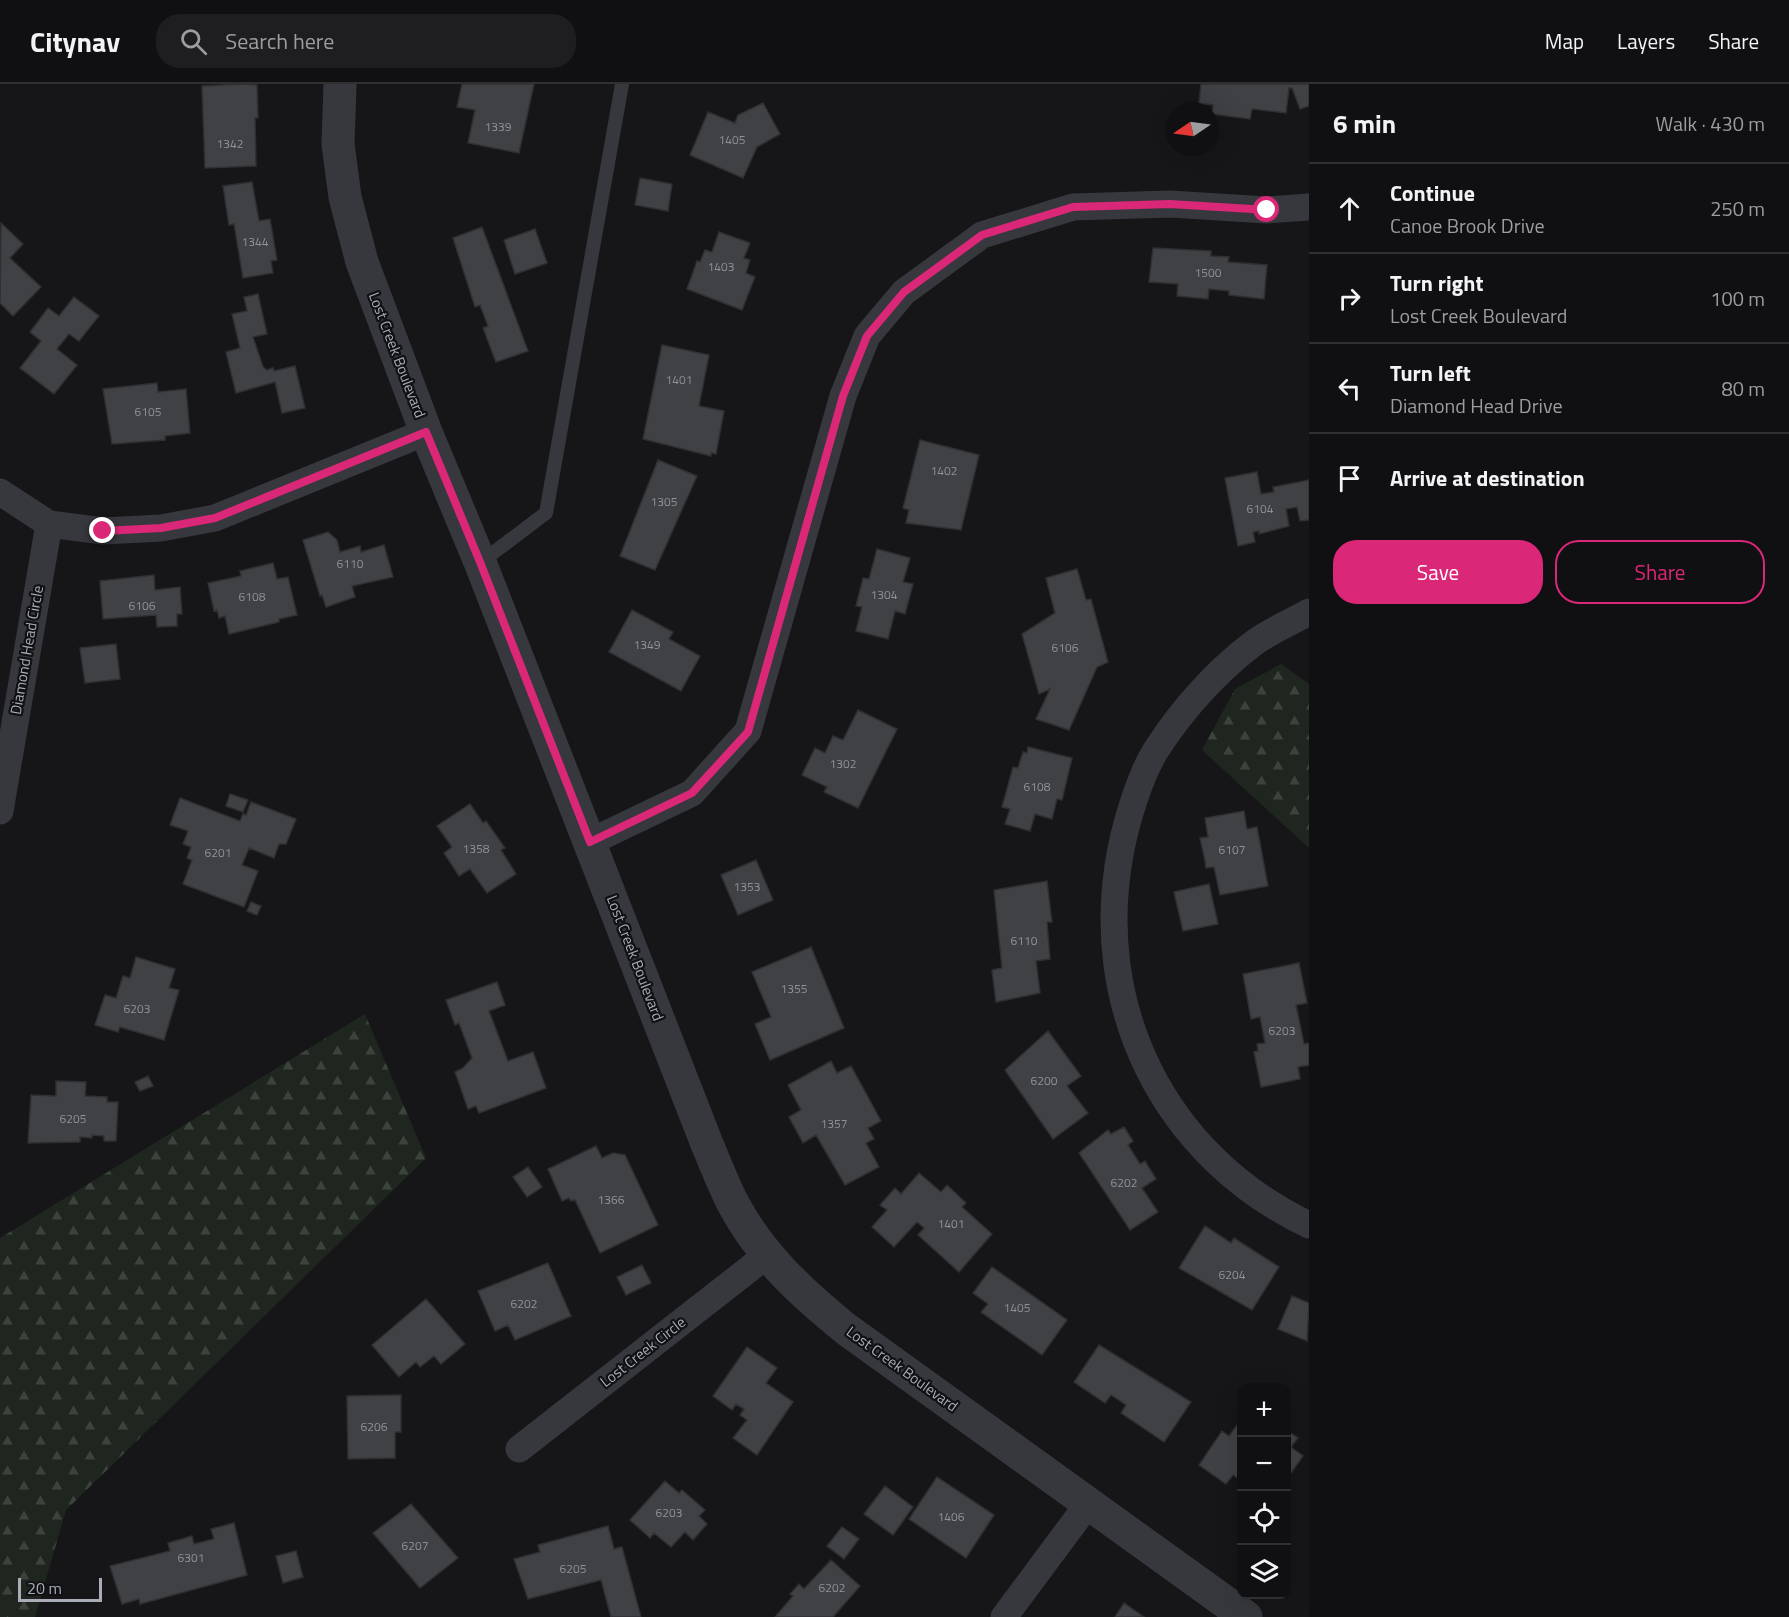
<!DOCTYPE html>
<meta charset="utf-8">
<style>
body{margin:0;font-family:"Titillium Web",sans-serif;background:#1e1e20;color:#f1f3f6}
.controls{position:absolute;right:18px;bottom:18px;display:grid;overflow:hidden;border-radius:12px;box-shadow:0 6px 24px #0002}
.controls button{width:54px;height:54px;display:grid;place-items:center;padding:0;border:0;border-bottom:2px solid #303032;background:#101012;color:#f1f3f6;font:30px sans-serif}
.compass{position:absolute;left:1165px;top:18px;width:54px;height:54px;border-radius:50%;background:#101012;box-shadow:0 6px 24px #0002;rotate:257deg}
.scale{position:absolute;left:18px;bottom:15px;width:84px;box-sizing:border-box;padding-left:6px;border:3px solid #a8adb8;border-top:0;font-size:16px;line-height:21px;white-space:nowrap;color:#a8adb8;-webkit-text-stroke:4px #111113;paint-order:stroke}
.stop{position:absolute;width:18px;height:18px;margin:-14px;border:4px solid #db2777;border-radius:50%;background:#fff}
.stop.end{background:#db2777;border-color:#fff;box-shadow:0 2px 6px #0008}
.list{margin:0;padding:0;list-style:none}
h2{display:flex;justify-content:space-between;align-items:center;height:78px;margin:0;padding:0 24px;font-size:26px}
h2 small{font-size:20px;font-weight:400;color:#9c9d9f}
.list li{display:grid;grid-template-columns:39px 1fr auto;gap:18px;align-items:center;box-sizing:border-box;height:90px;padding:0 24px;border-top:2px solid #303032}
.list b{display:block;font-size:22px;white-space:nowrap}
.list p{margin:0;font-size:20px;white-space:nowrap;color:#9c9d9f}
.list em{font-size:20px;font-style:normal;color:#9c9d9f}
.actions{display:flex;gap:12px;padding:18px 24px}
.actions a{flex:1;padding:14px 0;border:2px solid #db2777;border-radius:24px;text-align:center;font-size:21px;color:#db2777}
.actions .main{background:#db2777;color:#fff}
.icon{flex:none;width:33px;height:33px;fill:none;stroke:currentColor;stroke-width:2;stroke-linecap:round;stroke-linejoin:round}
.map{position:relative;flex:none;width:1309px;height:1533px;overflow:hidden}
header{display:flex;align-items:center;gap:36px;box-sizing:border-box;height:84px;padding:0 30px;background:#101012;border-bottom:2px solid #303032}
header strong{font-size:28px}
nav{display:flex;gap:33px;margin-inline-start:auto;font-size:21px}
.search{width:420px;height:54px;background:#1e1e20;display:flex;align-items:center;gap:15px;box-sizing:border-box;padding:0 21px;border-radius:24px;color:#9c9d9f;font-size:22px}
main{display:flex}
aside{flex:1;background:#101012}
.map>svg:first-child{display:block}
.forest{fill:url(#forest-firs)}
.building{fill:#404145;stroke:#303034;stroke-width:1.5}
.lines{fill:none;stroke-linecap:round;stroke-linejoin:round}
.service{stroke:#37383d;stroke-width:14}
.minor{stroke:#37383d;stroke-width:27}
.tertiary{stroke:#37383d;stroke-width:33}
.route{stroke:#db2777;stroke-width:8}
.labels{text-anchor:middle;stroke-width:4.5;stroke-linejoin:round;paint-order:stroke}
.number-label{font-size:12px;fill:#8e929b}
.street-label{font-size:15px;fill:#a8adb8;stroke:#111113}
</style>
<header>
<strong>Citynav</strong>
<div class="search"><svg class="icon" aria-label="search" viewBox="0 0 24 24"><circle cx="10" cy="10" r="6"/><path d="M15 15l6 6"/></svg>Search here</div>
<nav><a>Map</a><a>Layers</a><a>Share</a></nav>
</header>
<main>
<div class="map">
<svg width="1309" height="1533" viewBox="0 0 1309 1533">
<defs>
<pattern id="forest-firs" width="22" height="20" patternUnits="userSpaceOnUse" patternTransform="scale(1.5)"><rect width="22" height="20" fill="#1e261f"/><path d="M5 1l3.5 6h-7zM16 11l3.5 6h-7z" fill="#3c433d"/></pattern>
</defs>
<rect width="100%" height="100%" fill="#161618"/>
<path class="forest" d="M1281,580L1309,600V764L1202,666L1235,605Z
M365,930L426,1074L66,1426L35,1533H0V1154Z"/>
<path class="building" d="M244,0L257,1L258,34H255L256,82L205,84L202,2Z
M462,0H534L519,69L468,59L475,26L457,23Z
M1201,0H1309V22L1300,25L1292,4H1289L1286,29L1252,25L1250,35L1212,30L1213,21L1199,19Z
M763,19L780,50L757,63L743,94L690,71L708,28L735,39L738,31Z
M640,94L672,100L668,127L635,121Z
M252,98L259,137L270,135L277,176L271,177L273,189L243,194L234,140L229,141L223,102Z
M1,139L23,160L10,174L41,203L13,232L0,219Z
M482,143L528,267L496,278L483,244L488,242L480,221L475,223L453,154Z
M535,145L547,179L515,190L504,156Z
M719,148L750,159L744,174L750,176L746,189L755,193L742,226L687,205L697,177L700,178L705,166L712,168Z
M1153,164L1211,167V172L1229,173L1228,178L1267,181L1264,215L1229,211V207L1209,205L1208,215L1177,212L1178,200L1149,198Z
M258,210L267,250L253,253L263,283L267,286L273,284L274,287L295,282L305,324L282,329L275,298L236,309L226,268L240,264L232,230L247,227L244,213Z
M74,213L99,232L79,257L69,250L57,265L77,281L54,310L20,284L41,257L30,248L48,224L59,232Z
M662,261L709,271L699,322L724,327L716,370L711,369V372L643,355Z
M157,299L158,308L186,305L190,349L165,352V356L112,360L103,305Z
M920,356L979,371L961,446L906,439L909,426L903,424Z
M658,376L697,392L655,486L620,472Z
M1257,388L1261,410L1274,408L1273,403L1309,396V436L1300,437L1297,423L1286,425L1289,442L1259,450V447L1253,448L1255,458L1238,462L1225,394Z
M328,448L337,456L340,468L360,462L361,468L384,461L393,493L352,502L355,513L326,523L322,511L320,512L303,456Z
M877,465L910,474L903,498L913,500L905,530L895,527L888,555L856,547L862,523L856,522L863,494L869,495Z
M273,479L277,495L288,493L297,531L279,535V538L229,550L225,532L219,534L217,526L214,527L208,499L241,492L240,487Z
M1077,485L1086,516L1091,515L1108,578L1097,583L1069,646L1036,635L1050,605L1039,610L1022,550L1055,529L1046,494Z
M154,491L155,506L180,503L182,530H177V542L157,543L156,531L103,535L100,497Z
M632,526L673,548L669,555L700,572L681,607L609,568Z
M116,560L120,595L85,599L80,564Z
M858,626L897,645L858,724L824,708L827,703L802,691L815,664L825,669L833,652L843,656Z
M1028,663L1072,674L1062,716L1057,715L1052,735L1035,730L1030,747L1005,740L1010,725L1002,723L1013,683L1018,684L1023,668L1027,669Z
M230,710L248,716L243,728L226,722Z
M180,714L240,737L243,730L246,731L251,718L296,735L286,760H279L274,774L249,764L242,781L258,787L244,823L183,800L192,776L187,774L191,763L183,760L188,747L170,741Z
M470,720L483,739L486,737L505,764L501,766L516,790L487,809L470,785L459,792L444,769L452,763L437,742Z
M1244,727L1247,745L1257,743L1268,802L1220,811L1214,783L1206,784L1205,777L1200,754L1208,753L1205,734Z
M756,776L773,816L738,831L721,791Z
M1047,797L1052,838H1047L1050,875L1036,877L1040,909L996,918L992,886L1002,884L994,806Z
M1209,800L1218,840L1183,847L1174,808Z
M251,818L261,822L257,831L247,827Z
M811,863L844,944L770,976L755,940L771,933L752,888Z
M136,873L175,885L169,904L179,906L164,956L120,943L118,948L95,941L105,911L116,914L123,892L130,894Z
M1299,879L1307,919L1296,921L1304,960L1309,959V981L1298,983L1300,995L1261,1003L1254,968L1258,967L1257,960L1265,959L1260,933L1251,935L1243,890Z
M497,898L505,921L489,927L508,977L533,968L546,1004L479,1029L476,1022L468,1025L455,988L463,984L472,974L459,939L455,941L446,916Z
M1048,947L1081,992L1067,1002L1088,1029L1053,1055L1005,986Z
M831,977L837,989L851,982L881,1037L868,1044L874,1055L866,1059L879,1083L845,1101L816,1051L803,1059L789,1033L801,1026L788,1001Z
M148,992L153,1002L140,1007L135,998Z
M56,997L86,998L85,1012L107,1013V1018H118L116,1057H104V1052L92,1051V1054L80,1053V1058L28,1059L31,1011L56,1012Z
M1124,1043L1133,1057L1128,1061L1140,1080L1145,1077L1156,1095L1142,1104L1158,1128L1130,1146L1079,1069L1108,1046L1111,1050Z
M596,1062L602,1074L613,1069L625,1071L658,1141L600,1169L575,1116L571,1117L569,1114L562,1117L548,1085Z
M528,1083L542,1103L527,1113L513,1093Z
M919,1089L941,1108L947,1101L966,1119L962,1123L992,1150L959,1188L918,1151L924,1144L917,1138L894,1163L872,1143L887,1126L880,1121L895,1104L901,1110Z
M1205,1142L1231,1159L1234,1154L1279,1183L1252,1226L1179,1184Z
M548,1179L571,1232L515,1256L508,1241L495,1247L478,1207Z
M642,1181L651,1199L626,1211L617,1193Z
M992,1183L1067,1236L1042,1271L981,1228L988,1220L973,1209Z
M1292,1212L1309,1219L1307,1257L1278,1245Z
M426,1215L465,1260L441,1280L434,1272L420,1283L416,1278L399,1293L372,1261Z
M1099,1261L1191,1318L1164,1358L1121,1329L1126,1321L1111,1311L1105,1319L1074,1298Z
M747,1263L777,1284L766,1299L793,1318L757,1371L733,1354L747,1336L740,1331L744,1325L736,1320L732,1326L713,1312Z
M401,1311V1348H395V1374L348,1375L347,1312Z
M1242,1334V1397L1233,1391L1226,1400L1199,1381L1222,1347L1229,1352Z
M1286,1346L1298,1354L1291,1363L1303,1372L1291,1389L1286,1386Z
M937,1393L994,1431L966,1474L909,1435Z
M665,1397L679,1409L682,1406L705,1426L699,1432L707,1440L693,1456L685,1448L671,1463L654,1449L650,1454L630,1436Z
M885,1402L913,1423L893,1451L864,1430Z
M411,1420L458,1474L420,1504L373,1449Z
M234,1439L247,1491L140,1520L139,1515L122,1520L110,1482L170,1467L168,1459L192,1452L194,1460L214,1455L211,1445Z
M608,1442L614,1465L622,1463L641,1533H611L601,1496L528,1515L514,1475L540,1468L538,1461Z
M842,1443L859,1455L844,1475L827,1462Z
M296,1467L303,1493L283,1499L276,1472Z
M831,1476L860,1502L833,1533H775L793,1512L790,1510L799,1500L804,1505Z
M1124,1519L1144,1533H1115Z"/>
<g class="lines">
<path class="service" d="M481,478L546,429L622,0"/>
<path class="minor" d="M0,408L49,440L103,447L161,444L215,434L426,348
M1309,528C1290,539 1267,548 1250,562C1215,589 1182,626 1158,663C1141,688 1127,735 1121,765C1090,922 1164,1072 1309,1141
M0,727L49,440
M590,758L692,709L748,647L843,312L867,252L904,208L982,151L1073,123L1170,120L1267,126L1309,123
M519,1365L767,1171
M1004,1533L1088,1420"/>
<path class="tertiary" d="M340,0L338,60L345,113L362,178L426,348L480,478L707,1060C716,1081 724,1103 735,1123C762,1173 803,1210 846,1245L1246,1533"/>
</g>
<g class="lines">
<path class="route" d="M103,447L161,444L215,434L426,348L480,478L590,758L692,709L748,648L843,312L867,252L904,208L982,151L1073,123L1170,120L1267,126"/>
</g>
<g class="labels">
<g class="number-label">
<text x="498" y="47">1339</text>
<text x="732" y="60">1405</text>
<text x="230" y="64">1342</text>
<text x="255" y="162">1344</text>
<text x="721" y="187">1403</text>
<text x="1208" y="193">1500</text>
<text x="679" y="300">1401</text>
<text x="148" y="332">6105</text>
<text x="944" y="391">1402</text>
<text x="664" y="422">1305</text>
<text x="1260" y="429">6104</text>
<text x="350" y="484">6110</text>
<text x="884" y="515">1304</text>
<text x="252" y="517">6108</text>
<text x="142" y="526">6106</text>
<text x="647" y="565">1349</text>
<text x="1065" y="568">6106</text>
<text x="843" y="684">1302</text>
<text x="1037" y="707">6108</text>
<text x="476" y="769">1358</text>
<text x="1232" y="770">6107</text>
<text x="218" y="773">6201</text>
<text x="747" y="807">1353</text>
<text x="1024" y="861">6110</text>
<text x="794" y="909">1355</text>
<text x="137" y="929">6203</text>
<text x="1282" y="951">6203</text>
<text x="1044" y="1001">6200</text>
<text x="73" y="1039">6205</text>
<text x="834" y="1044">1357</text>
<text x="1124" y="1103">6202</text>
<text x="611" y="1120">1366</text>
<text x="951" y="1144">1401</text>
<text x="1232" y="1195">6204</text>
<text x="524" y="1224">6202</text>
<text x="1017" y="1228">1405</text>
<text x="374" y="1347">6206</text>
<text x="669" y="1433">6203</text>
<text x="951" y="1437">1406</text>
<text x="415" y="1466">6207</text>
<text x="191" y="1478">6301</text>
<text x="573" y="1489">6205</text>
<text x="832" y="1508">6202</text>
</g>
<g class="street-label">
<text transform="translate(397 271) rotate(69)" y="5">Lost Creek Boulevard</text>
<text transform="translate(27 566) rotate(-80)" y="5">Diamond Head Circle</text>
<text transform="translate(635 874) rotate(69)" y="5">Lost Creek Boulevard</text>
<text transform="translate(643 1268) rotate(-38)" y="5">Lost Creek Circle</text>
<text transform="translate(902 1285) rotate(36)" y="5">Lost Creek Boulevard</text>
</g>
</g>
</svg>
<div class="controls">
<button>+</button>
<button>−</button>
<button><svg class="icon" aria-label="locate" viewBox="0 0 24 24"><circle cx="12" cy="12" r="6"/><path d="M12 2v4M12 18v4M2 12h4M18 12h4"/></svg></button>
<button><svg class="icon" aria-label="layers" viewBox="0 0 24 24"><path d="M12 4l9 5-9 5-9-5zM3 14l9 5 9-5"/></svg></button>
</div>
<svg class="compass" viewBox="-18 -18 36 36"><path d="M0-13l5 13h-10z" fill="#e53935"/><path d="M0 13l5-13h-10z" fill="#9c9d9f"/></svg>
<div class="scale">20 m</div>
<div class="stop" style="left:1267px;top:126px"></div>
<div class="stop end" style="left:103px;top:447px"></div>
</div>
<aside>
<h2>6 min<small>Walk · 430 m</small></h2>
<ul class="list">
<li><svg class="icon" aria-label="ahead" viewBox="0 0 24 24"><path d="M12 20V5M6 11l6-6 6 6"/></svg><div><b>Continue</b><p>Canoe Brook Drive</p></div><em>250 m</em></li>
<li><svg class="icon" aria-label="right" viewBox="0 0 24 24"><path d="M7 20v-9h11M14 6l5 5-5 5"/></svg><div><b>Turn right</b><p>Lost Creek Boulevard</p></div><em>100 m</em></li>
<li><svg class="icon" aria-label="left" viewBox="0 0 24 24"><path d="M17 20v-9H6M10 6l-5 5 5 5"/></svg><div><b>Turn left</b><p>Diamond Head Drive</p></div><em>80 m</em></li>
<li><svg class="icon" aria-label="arrive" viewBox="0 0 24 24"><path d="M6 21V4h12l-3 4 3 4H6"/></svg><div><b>Arrive at destination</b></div></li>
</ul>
<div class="actions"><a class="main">Save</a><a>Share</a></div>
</aside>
</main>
